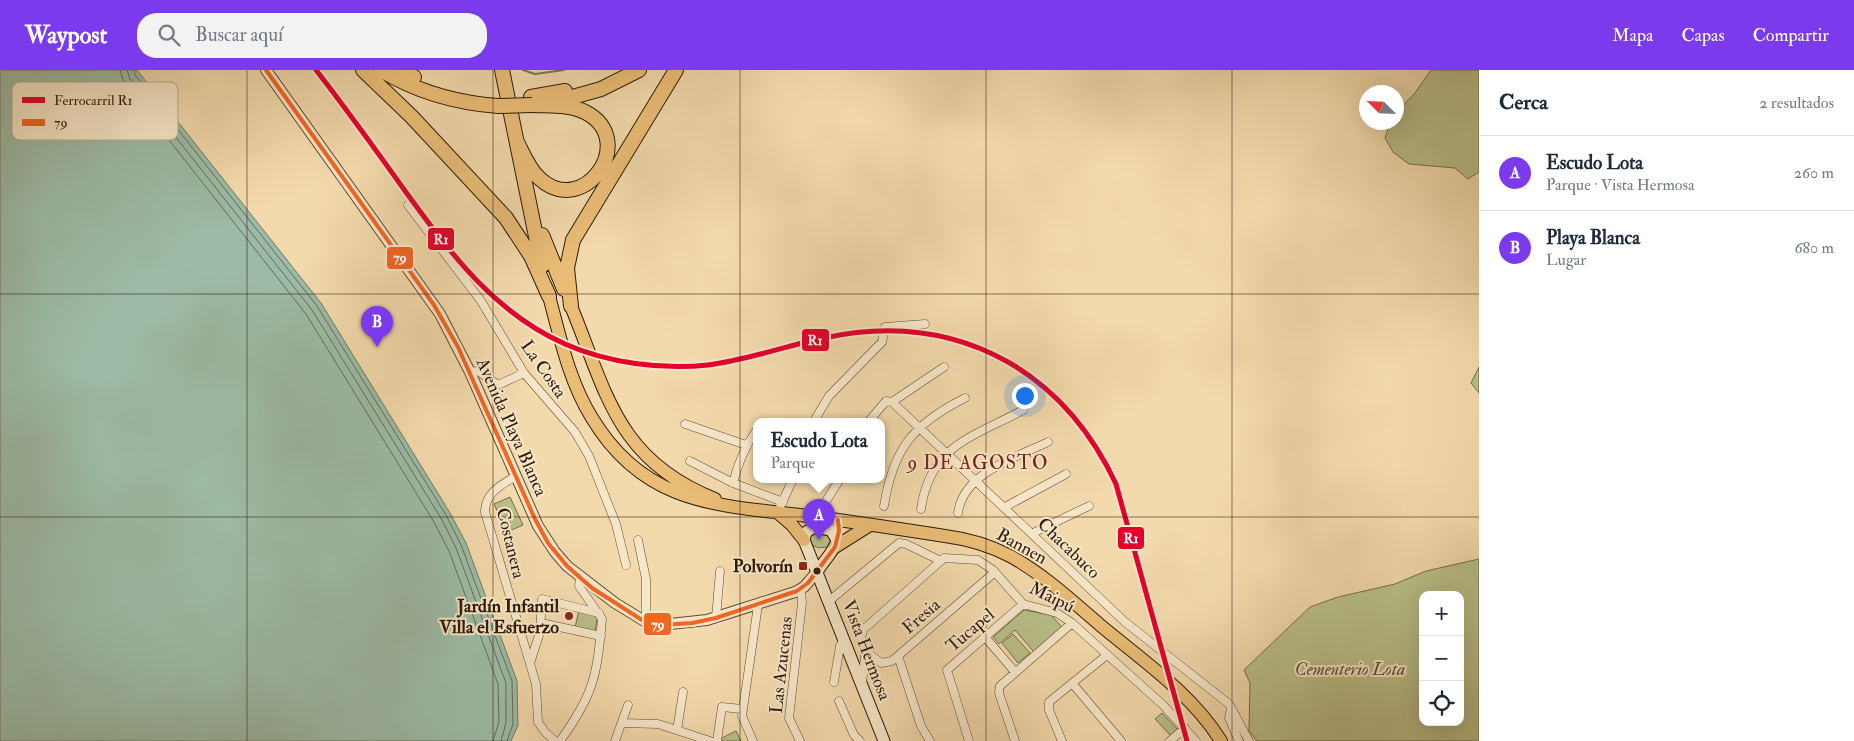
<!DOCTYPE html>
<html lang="es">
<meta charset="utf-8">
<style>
body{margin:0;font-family:"IM FELL Double Pica",serif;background:#f2f2f3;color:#1f2937}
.controls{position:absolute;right:15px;bottom:15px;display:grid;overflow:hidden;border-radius:10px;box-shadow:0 5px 20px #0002}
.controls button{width:45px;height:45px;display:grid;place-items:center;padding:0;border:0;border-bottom:1px solid #e0e1e3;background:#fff;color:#1f2937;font:25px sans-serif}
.compass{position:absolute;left:1359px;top:15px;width:45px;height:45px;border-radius:50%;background:#fff;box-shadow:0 5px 20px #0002;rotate:294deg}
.you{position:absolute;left:1024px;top:325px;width:18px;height:18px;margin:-12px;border:4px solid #fff;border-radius:50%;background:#1a73e8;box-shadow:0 0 0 8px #1a73e833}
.badge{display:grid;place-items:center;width:32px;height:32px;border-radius:50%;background:#7c3aed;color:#fff;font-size:16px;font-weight:700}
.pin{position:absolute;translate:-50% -41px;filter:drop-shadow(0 1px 2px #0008)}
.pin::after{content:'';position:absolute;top:26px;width:18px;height:15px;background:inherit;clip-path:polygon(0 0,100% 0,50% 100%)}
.popup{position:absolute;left:753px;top:348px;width:132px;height:65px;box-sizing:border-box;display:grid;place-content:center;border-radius:10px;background:#fff;filter:drop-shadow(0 1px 4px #0005);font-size:16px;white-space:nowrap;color:#747a83}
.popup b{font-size:19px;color:#1f2937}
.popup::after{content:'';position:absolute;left:50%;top:100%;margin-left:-10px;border:10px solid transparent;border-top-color:#fff}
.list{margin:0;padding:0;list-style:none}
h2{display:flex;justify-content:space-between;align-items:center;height:65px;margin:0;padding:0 20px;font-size:21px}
h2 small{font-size:16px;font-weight:400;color:#747a83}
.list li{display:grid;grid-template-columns:32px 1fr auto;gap:15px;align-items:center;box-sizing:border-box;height:75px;padding:0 20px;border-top:1px solid #e0e1e3}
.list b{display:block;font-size:19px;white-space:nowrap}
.list p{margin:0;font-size:16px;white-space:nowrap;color:#747a83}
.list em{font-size:16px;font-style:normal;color:#747a83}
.icon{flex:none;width:28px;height:28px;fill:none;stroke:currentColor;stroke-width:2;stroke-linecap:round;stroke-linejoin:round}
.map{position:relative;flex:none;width:1479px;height:671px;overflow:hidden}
header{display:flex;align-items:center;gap:30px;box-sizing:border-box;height:70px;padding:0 25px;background:#7c3aed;color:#fff}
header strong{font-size:24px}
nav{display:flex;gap:28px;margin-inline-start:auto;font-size:18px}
.search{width:350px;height:45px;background:#f2f2f3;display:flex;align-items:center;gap:12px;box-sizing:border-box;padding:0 18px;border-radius:20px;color:#747a83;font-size:19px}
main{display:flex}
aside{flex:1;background:#fff}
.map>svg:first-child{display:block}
.green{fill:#b9c08a;stroke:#746c4a;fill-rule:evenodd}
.water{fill:#9cbba6;stroke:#707a67}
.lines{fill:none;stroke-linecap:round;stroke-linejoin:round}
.shore{stroke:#666a58;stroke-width:1}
.stream{stroke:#707a67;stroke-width:2}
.minor-casing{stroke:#604932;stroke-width:9}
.tertiary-casing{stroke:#604932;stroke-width:12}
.secondary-casing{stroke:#2f1909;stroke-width:13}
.primary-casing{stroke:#2f1909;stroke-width:14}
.motorway-casing{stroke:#2f1909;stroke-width:16}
.minor{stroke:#f7e7c9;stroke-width:8}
.tertiary{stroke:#f7e7c9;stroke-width:10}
.secondary{stroke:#f7e7c9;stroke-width:11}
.primary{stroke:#eabd76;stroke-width:12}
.motorway{stroke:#eabd76;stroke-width:14}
.motorway-bridge-casing{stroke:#2f1909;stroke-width:16;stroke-linecap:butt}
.motorway-bridge{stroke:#eabd76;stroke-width:14}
.bus-1-casing{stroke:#f7e7c9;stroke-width:8}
.bus-1{stroke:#f26522;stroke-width:4}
.rail-1-casing{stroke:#f7e7c9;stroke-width:9}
.rail-1{stroke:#e4002b;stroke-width:5}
.grid{fill:none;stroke:#2f1909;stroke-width:1;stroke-opacity:0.55}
.poi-dot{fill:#8f2418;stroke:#f7e7c9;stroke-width:2}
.bus-dot{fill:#2f1909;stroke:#f7e7c9;stroke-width:2}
.labels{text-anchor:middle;stroke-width:4;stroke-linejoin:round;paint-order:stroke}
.street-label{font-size:18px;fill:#2f1909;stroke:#f7e7c9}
.poi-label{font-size:18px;font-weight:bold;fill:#2f1909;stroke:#f7e7c9;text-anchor:end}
.park-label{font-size:18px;font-style:italic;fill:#584b30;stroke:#f7e7c9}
.neighbourhood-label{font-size:19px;letter-spacing:1px;fill:#7a1f14;stroke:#f7e7c9}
.key{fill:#f7e7c9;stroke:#bba98f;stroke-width:1}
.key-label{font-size:14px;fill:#2f1909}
.line-badge{stroke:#f7e7c9;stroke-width:2}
.badge-label{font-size:14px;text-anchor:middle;font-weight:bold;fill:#fff}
</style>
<header>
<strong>Waypost</strong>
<div class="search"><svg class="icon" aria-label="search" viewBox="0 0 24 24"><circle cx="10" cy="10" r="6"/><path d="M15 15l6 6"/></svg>Buscar aquí</div>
<nav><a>Mapa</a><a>Capas</a><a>Compartir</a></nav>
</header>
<main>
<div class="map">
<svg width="1479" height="671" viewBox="0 0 1479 671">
<rect width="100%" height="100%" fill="#f3daac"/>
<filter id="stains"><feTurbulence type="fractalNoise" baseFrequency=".004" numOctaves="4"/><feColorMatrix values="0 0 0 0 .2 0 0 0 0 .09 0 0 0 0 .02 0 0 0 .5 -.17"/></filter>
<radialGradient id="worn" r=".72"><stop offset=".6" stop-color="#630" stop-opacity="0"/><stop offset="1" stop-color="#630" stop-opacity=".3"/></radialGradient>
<path class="green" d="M1431,0H1479V102L1468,109L1455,98L1409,94L1393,82L1385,68L1390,53L1396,52L1397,42L1415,23Z
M1479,297V323L1471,313Z
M510,427L523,455L507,462L494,434Z
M815,463L828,466L830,471L827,477L819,478L812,475L810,467Z
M1479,489V671H1257L1249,661L1250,613L1244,600L1310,537L1338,527L1395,514L1426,501ZM1423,525H1460V652H1423Z
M579,540L598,544L595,561L575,558Z
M1024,540L1051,545L1062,557L1034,582L1015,560L999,574L993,567Z
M1013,564L1030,583L1018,593L1002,573Z
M1162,643L1179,661L1172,667L1155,649Z
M736,661L741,671H721L720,669Z"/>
<path class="water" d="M0,0H137L321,233L450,443L466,473L517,611L518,655L511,671H0Z"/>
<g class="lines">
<path class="shore" d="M120,0L124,13L306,244L434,452L449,481L498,614L499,652L493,671
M127,0L130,9L312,240L441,448L456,478L506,613V653L501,671
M134,0L135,5L317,236L446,445L461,475L512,611L513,654L507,671"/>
<path class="stream" d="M523,0L535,4L564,0"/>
<g class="minor-casing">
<path id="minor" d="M408,135L481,231L524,303L575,362L589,386L616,454L626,495
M470,302L478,301L498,315L524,303
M892,332L1125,552L1229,634L1249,671
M814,351L829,326L882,272L885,257L925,254
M869,351L886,331L892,332L944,297
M685,354L746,375
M690,391L733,413L783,432
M516,406C501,415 485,423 485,442L536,614L538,652L545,662L555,671
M733,413C738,393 744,378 756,361
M884,436C893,379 913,354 965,328
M780,437L793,409
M1005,437L1066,404
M921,439C930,375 973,367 1023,340
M958,443C963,403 1015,388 1048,372
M816,447L840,409
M1033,463L1089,436
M638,470L646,509V552
M829,531L899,473L906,474L941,491
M716,548L720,501
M541,553L601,566
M985,567L1015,602
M864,580L881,593L892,591L995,502
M898,586L921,656L930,671
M530,593L540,562L542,529L599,543
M834,612L840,576L844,568
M862,613L865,587L861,566L864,559L944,488L978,490L993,500L1023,534L1057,543L1072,553L1163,635L1196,671
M1072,613L1121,671
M839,631L854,665L860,671
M1231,638L1229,648L1239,671
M622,653L658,654L710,671
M677,660L683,622
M560,671C594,624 597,606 602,549L579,516L580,508
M615,671L628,635
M717,671L722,637L742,639
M753,671L742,646L758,535
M800,671L789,648L802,533L801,519
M969,671L947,600L1023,534
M1015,671L999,623L1000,616L1072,553
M1062,671L1049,640V632L1107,585
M1170,671L1185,658"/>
</g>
<g class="tertiary-casing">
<path id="tertiary" d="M266,0L440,244L470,302L538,456L555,482L567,496L615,533L646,552L661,555L707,550L795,522L804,517L817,502"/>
</g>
<g class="secondary-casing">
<path id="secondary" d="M837,470L831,460L815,457L806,462L804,470L884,671
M817,502C822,493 836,479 837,470"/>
</g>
<g class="primary-casing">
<path id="primary" d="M549,226C560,267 569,311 592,348C645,436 719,435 809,446C855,452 900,459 945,466C968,469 989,475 1010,486C1043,504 1072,531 1100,555C1142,590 1192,624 1221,671
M571,236C607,324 617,390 715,429
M777,442L792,455L804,470
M835,477L870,455"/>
</g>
<g class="motorway-casing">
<path id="motorway" d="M363,0L412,47L506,148L531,186L549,226
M381,0C417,22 457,33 498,36
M403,0L414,7
M502,0L542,196
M531,27L565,21
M555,32L601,19L639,0
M517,72C523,84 529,99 539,108C583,150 640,70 585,42C569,34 549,36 532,35
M542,165L564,219
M571,236L567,198L573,170L676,0"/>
</g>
<use href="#minor" class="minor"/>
<use href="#tertiary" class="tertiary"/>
<use href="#secondary" class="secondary"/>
<use href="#primary" class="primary"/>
<use href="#motorway" class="motorway"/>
<g class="motorway-bridge-casing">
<path id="motorway-bridge" d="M498,36L532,35"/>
</g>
<use href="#motorway-bridge" class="motorway-bridge"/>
<g class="bus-1-casing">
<path id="bus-1" d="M266,0L434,235L458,277L535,449L548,473L567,496L592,518L642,550L661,555L692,553L716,548L797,521L808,513L835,477L839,461L838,450"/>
</g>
<use href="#bus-1" class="bus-1"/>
<g class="rail-1-casing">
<path id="rail-1" d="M316,0C348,41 378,83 408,125C452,185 495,243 565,274C608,293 662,300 708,295C747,290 785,276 824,268C888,254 951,260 1008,292C1057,320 1092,363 1116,414L1187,671"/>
</g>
<use href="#rail-1" class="rail-1"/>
</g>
<path class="grid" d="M247,0V671M493,0V671M740,0V671M986,0V671M1232,0V671M0,224H1479M0,447H1479"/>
<g class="poi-dot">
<rect x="798" y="491" width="10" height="10" rx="2.5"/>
<circle cx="569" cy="546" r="5"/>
</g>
<circle class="bus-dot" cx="817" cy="501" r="4.5"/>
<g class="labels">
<g class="street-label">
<text transform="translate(544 299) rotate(55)" y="6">La Costa</text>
<text transform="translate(512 357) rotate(66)" y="6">Avenida Playa Blanca</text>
<text transform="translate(511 473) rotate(76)" y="6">Costanera</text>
<text transform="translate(1022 476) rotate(29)" y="6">Bannen</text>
<text transform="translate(1069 478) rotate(44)" y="6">Chacabuco</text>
<text transform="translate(1052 527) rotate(26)" y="6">Maipú</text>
<text transform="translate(921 546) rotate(-41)" y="6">Fresia</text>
<text transform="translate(970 560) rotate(-40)" y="6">Tucapel</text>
<text transform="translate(867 580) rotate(69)" y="6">Vista Hermosa</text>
<text transform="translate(781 595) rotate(-84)" y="6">Las Azucenas</text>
</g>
<g class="poi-label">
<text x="793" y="502">Polvorín</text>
<text x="559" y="542">Jardín Infantil<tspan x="559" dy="21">Villa el Esfuerzo</tspan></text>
</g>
<g class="park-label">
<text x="1350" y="605">Cementerio Lota</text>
</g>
<g class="neighbourhood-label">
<text x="978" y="399">9 DE AGOSTO</text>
</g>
</g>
<rect x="12" y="12" width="166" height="58" rx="8" class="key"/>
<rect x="22" y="27" width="23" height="6" fill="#e4002b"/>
<rect x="22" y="49" width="23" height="7" fill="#f26522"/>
<g class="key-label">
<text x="54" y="35">Ferrocarril R1</text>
<text x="54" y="57">79</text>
</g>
<g class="line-badge">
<rect x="427" y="157" width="28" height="24" rx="5" fill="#e4002b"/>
<rect x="386" y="176" width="28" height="24" rx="5" fill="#f26522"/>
<rect x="801" y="258" width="29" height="24" rx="5" fill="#e4002b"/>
<rect x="1117" y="456" width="28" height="24" rx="5" fill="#e4002b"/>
<rect x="643" y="542" width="29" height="24" rx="5" fill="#f26522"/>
</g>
<g class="badge-label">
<text x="441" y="174">R1</text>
<text x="400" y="192">79</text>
<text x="815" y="275">R1</text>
<text x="1131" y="473">R1</text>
<text x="658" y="559">79</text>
</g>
<rect width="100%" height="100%" filter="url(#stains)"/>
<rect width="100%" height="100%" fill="url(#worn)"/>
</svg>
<div class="controls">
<button>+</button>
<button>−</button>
<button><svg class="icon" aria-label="locate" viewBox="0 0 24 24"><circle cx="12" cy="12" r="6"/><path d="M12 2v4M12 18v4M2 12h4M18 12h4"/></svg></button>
</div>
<svg class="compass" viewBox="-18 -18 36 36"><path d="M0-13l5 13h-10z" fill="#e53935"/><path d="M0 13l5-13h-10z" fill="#747a83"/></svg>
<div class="you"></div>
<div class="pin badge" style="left:819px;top:470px">A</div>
<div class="popup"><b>Escudo Lota</b>Parque</div>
<div class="pin badge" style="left:377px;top:277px">B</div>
</div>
<aside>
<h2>Cerca<small>2 resultados</small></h2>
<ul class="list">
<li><span class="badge">A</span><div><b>Escudo Lota</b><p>Parque · Vista Hermosa</p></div><em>260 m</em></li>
<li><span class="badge">B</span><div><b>Playa Blanca</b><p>Lugar</p></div><em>680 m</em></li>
</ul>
</aside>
</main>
